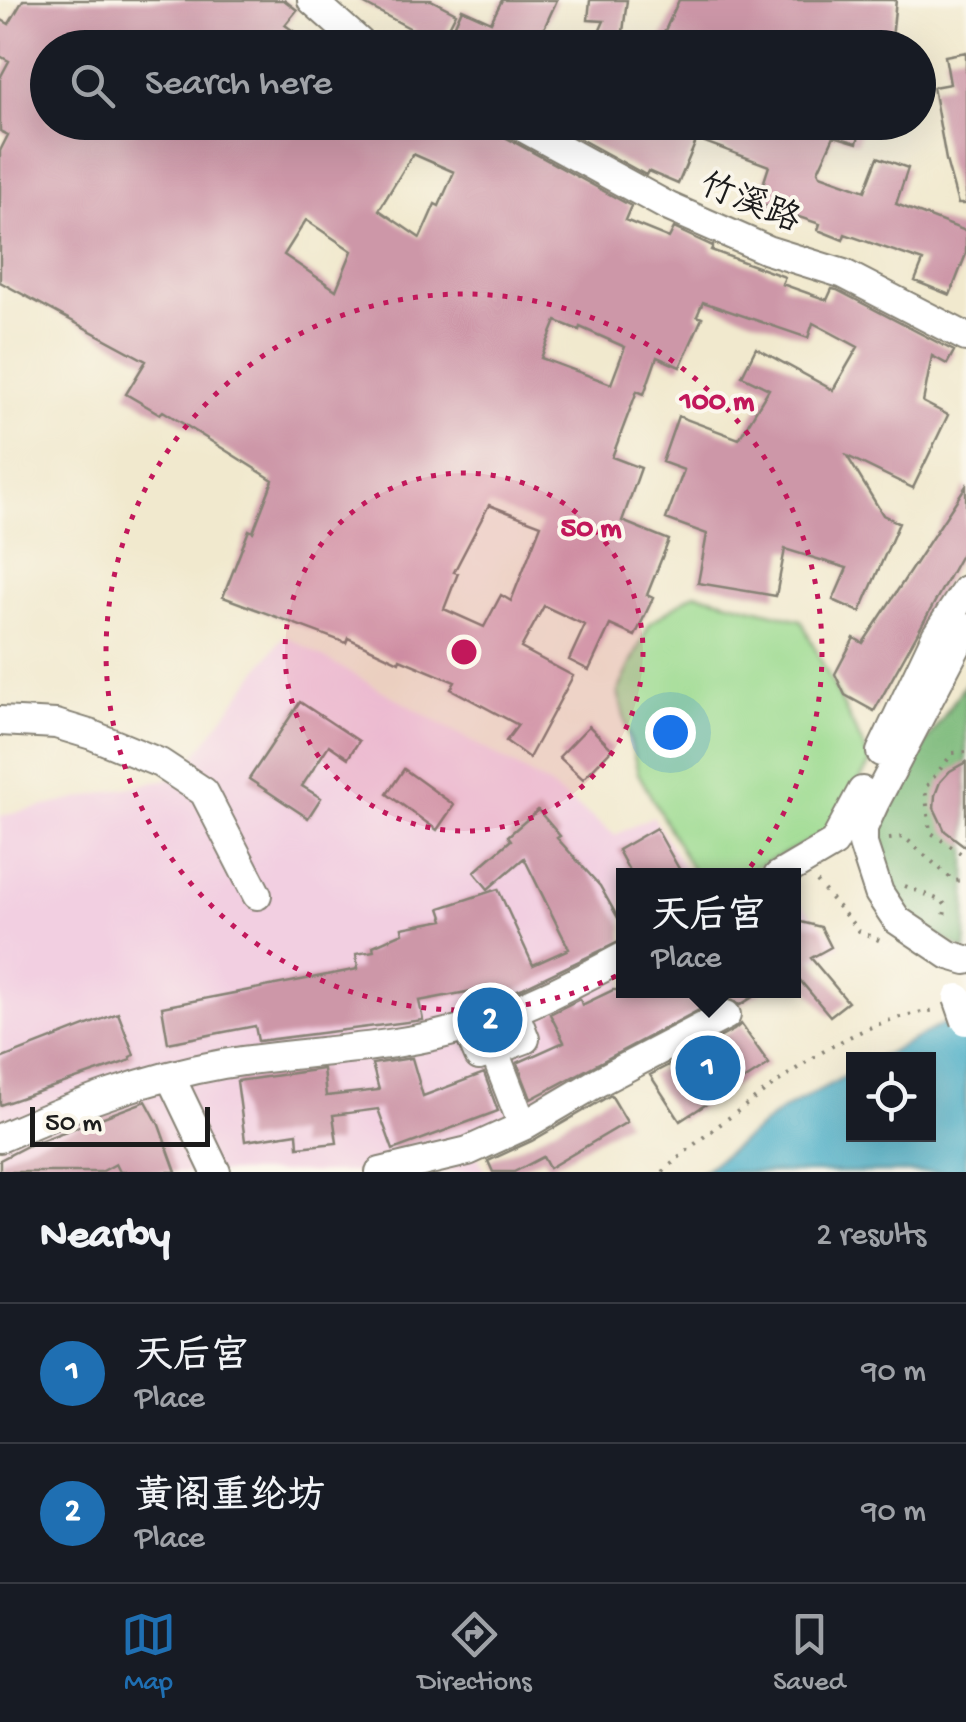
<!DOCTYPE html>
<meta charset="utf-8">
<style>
body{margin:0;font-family:"Gochi Hand","LXGW WenKai TC",sans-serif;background:#242831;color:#f1f3f6}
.controls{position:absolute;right:30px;bottom:30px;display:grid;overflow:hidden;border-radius:0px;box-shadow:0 10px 40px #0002}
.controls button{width:90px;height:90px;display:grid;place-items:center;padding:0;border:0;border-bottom:2px solid #363941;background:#171b24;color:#f1f3f6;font:50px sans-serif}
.scale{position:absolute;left:30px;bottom:25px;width:180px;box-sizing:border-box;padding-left:10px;border:5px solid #1c1c1c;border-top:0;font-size:28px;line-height:35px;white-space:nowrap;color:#1c1c1c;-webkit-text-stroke:8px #fbf7ec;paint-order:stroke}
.you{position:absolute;left:670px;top:732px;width:35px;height:35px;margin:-25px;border:8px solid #fff;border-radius:50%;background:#1a73e8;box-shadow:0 0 0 15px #1a73e833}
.badge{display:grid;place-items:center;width:65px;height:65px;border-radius:50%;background:#1f6fb2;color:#fff;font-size:32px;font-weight:700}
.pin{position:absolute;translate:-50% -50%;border:5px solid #fff;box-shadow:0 2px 10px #0006}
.popup{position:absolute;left:616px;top:868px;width:185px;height:130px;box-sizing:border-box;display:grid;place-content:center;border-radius:0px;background:#171b24;filter:drop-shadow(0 2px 8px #0005);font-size:32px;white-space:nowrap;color:#9ea1a6}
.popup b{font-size:38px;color:#f1f3f6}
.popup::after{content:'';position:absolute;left:50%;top:100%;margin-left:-20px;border:20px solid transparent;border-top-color:#171b24}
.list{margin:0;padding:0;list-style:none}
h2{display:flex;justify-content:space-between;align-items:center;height:130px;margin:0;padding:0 40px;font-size:42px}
h2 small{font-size:32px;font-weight:400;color:#9ea1a6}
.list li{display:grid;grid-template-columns:65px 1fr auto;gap:30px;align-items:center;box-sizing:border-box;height:140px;padding:0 40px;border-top:2px solid #363941}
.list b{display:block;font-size:38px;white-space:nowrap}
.list p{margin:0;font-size:32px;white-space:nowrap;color:#9ea1a6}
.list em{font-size:32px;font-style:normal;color:#9ea1a6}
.icon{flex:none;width:55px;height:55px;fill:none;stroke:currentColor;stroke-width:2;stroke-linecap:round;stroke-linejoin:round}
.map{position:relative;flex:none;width:966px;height:1172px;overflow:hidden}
.search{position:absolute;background:#171b24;box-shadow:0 10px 40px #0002;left:30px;right:30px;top:30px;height:110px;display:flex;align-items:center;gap:25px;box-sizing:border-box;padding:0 35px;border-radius:55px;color:#9ea1a6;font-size:38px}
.sheet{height:410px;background:#171b24}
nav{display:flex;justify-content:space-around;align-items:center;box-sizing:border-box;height:140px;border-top:2px solid #363941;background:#171b24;font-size:28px;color:#9ea1a6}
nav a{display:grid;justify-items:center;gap:5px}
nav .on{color:#1f6fb2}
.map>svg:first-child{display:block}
.built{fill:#f2cfe1}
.green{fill:#9bda8f;stroke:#5c7b56;stroke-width:2.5}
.forest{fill:#7cba7a;stroke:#4c6b4b;stroke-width:2.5}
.water{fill:#48aec7;stroke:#326572;stroke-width:2.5}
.building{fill:#cd97a8;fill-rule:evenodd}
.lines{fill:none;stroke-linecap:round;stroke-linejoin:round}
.street-casing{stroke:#868275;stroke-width:32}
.path{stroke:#868275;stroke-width:4;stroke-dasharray:2.5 8;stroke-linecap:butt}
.street{stroke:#fff;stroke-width:28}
.street-bridge-casing{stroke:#868275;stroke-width:32;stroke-linecap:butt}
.street-bridge{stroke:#fff;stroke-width:28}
.ring{fill:none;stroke:#c2185b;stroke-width:5;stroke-dasharray:5 10}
.labels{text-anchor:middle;stroke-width:8;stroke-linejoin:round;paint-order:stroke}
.street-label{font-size:35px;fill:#1c1c1c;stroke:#fbf7ec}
.centre{fill:#c2185b;stroke:#fbf7ec;stroke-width:5}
.ring-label{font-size:30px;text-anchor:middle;font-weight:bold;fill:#c2185b;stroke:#fbf7ec;stroke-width:8;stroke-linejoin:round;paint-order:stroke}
</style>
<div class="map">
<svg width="966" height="1172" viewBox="0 0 966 1172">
<rect width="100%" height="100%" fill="#fbf7ec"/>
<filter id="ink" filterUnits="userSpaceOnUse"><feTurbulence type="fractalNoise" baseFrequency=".01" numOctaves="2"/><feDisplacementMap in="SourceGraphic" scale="20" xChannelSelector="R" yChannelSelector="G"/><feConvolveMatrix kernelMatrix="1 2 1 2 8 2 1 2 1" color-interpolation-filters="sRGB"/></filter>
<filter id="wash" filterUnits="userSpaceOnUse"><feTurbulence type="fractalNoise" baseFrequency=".0048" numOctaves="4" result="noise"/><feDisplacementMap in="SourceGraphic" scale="40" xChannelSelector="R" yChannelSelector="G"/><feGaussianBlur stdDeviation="2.25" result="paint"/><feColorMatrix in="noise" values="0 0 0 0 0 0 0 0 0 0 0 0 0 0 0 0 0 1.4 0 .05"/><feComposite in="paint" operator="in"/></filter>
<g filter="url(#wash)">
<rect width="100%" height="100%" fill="#f1e9ce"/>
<path class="built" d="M284,635L547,784L615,835L653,816L688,875L623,876V990L762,991L477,1154L485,1172H0V816L180,776Z
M793,896L841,945L793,973Z"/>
<path class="green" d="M695,593L801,620L871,762L828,832L740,875H695L638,773L618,692L650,623Z"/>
<path class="forest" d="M966,683V951L899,914L869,827Z"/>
<path class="water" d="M966,1020V1172H702L782,1110L853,1072L854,1134H928V1060L876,1059L949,1021Z"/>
<g id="blocks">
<path class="building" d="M23,0H284L297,10L285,25L317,48H48V122H113L132,132L136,122H456L475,132L479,122H494L505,137L631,206L625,220L669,238L674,228L713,246L711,250L785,277L782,284L827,300L832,289L837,290L954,351L947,364L932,356L923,402L948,415L913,488L847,456L883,515L899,523L860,612L833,600L847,568L785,549L776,596L698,583L707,534L666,519L684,470L662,462L678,416L739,439L769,389L742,376L756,348L833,390L858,347L813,323L808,338L703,302L697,316L702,318L680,367L657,357L644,394L637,391L612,457L641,468L622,521L669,540L647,595L653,598L635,636L610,625L589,670L569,660L585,625L544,606L521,648L573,676L529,758L506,741L518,725L451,689L455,682L400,659L399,662L348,638L346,643L223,597L249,530L253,532L273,480L163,411L160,414L126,394L146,361L0,282V151L8,135L0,131V78L9,61L0,56V19L9,24ZM413,154L454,172L439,206L435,204L420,238L379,210ZM306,220L352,251L336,290L284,255ZM556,321L579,330L580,327L625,347L611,384L541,358ZM489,505L541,525L511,601L501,595L484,627L444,609L458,573L454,572Z
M357,0H431L456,13L438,48H406L415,31Z
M502,0H557L535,48H497L454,27L462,9L491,22Z
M590,0H627L621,48H592L604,21L588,20Z
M679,0H896L891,48H657Z
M966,52V204H958L946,160L933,87L950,84L945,56Z
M564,122H632L662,136L666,127L658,122H863L857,143L834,136L818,171L820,175L865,191L878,157L908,168L896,204L966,231V254L950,295L915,281L923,261L845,234L843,240L818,230L820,224L757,203L769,166L697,139L678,184L648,171L646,175L562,129Z
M966,486V546L874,711L845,695L835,674L854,638L863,643Z
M300,702L359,741L348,758L329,745L302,786L321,798L308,818L249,779Z
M589,726L612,749L583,779L559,757Z
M966,762V847L945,831L934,808L935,795L940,782L950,771Z
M404,769L454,805L437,830L387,794Z
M538,810L560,836L557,838L600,886L623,927V940L523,988L478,1005L472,991L419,1001L423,1020L258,1041L255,1026L168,1043L162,1007L358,969L356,954L374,951L373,946L403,933L402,928L444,920L440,908L498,889L533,965L569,949L524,858L488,889L474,872L511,840L508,836Z
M656,828L683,876H632L618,850Z
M793,920L821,927L831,947L811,958L848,1002L830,1016L793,972Z
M613,990H764L740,1005L728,998L718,1000L531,1099L517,1063L564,1042L550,1014L580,999L582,1005Z
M118,1013L134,1055L130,1057L131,1060L0,1105V1059Z
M741,1024L769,1064L680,1121L650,1075L734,1030Z
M412,1058L423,1096L484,1073L498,1111L393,1150L378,1109L333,1115L337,1143L298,1147L297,1133L245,1141L237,1081L323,1069L326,1096L379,1090L372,1064Z
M611,1095L627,1122L549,1168L543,1157L514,1172H493L488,1161L532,1141Z
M146,1101L159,1125L176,1172H120L116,1164L101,1172H0V1160L29,1145Z"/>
</g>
</g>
<g filter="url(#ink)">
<use href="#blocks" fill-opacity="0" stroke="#868275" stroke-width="2.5"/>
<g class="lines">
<g class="street-casing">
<path id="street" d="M312,0L366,48
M513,122L669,207L767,250L844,274L966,337
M966,628L875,802L863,828V844L879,893L897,920L949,955L966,960
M0,721L56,724L92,735L160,763L204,792L257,895
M881,752L936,636L966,590
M778,876L834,843L862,791
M467,1028L479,1056L525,1039L514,1011
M494,1051L523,1126
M170,1076L216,1172
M0,1138C72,1106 144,1078 223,1064C304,1050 392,1051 471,1026C525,1009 573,984 623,957
M380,1172L468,1151L523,1126L598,1082L726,1015"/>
</g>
<path class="path" d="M966,752L953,753L925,788L930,832L966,857
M889,839L904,837L954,881L966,880
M817,882L859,931L883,942
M905,886L942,901L946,906L944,916H940
M663,1172C691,1145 722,1123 753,1100C810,1058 865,1018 937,1010"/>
<use href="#street" class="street"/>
<g class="street-bridge-casing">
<path id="street-bridge" d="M958,998L966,1021"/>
</g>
<use href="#street-bridge" class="street-bridge"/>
</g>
</g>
<circle cx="464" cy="652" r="179" fill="#c2185b" fill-opacity=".12"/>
<g class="ring">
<circle cx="464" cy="652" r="179"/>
<circle cx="464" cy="652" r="358"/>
</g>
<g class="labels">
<g class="street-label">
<text transform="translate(751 200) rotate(22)" y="12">竹溪路</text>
</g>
</g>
<circle cx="464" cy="652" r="15" class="centre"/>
<g class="ring-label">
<text x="717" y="409">100 m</text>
<text x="591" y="536">50 m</text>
</g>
</svg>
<div class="controls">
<button><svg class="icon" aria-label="locate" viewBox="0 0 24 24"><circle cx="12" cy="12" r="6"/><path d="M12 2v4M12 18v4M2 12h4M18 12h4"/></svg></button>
</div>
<div class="scale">50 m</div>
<div class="you"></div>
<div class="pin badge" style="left:708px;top:1068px">1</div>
<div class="popup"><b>天后宫</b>Place</div>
<div class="pin badge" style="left:490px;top:1020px">2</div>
<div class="search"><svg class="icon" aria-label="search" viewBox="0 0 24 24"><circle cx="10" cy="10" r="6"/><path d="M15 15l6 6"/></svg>Search here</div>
</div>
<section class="sheet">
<h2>Nearby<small>2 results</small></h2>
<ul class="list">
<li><span class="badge">1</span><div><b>天后宫</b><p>Place</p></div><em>90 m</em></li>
<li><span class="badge">2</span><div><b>黄阁重纶坊</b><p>Place</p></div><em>90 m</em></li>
</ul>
</section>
<nav>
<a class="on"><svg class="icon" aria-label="map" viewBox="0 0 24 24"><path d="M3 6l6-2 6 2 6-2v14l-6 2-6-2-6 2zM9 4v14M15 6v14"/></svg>Map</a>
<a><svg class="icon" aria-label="directions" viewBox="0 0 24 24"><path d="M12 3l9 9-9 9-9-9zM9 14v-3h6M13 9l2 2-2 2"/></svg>Directions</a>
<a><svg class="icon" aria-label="saved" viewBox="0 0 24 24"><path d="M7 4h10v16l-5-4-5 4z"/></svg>Saved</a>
</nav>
